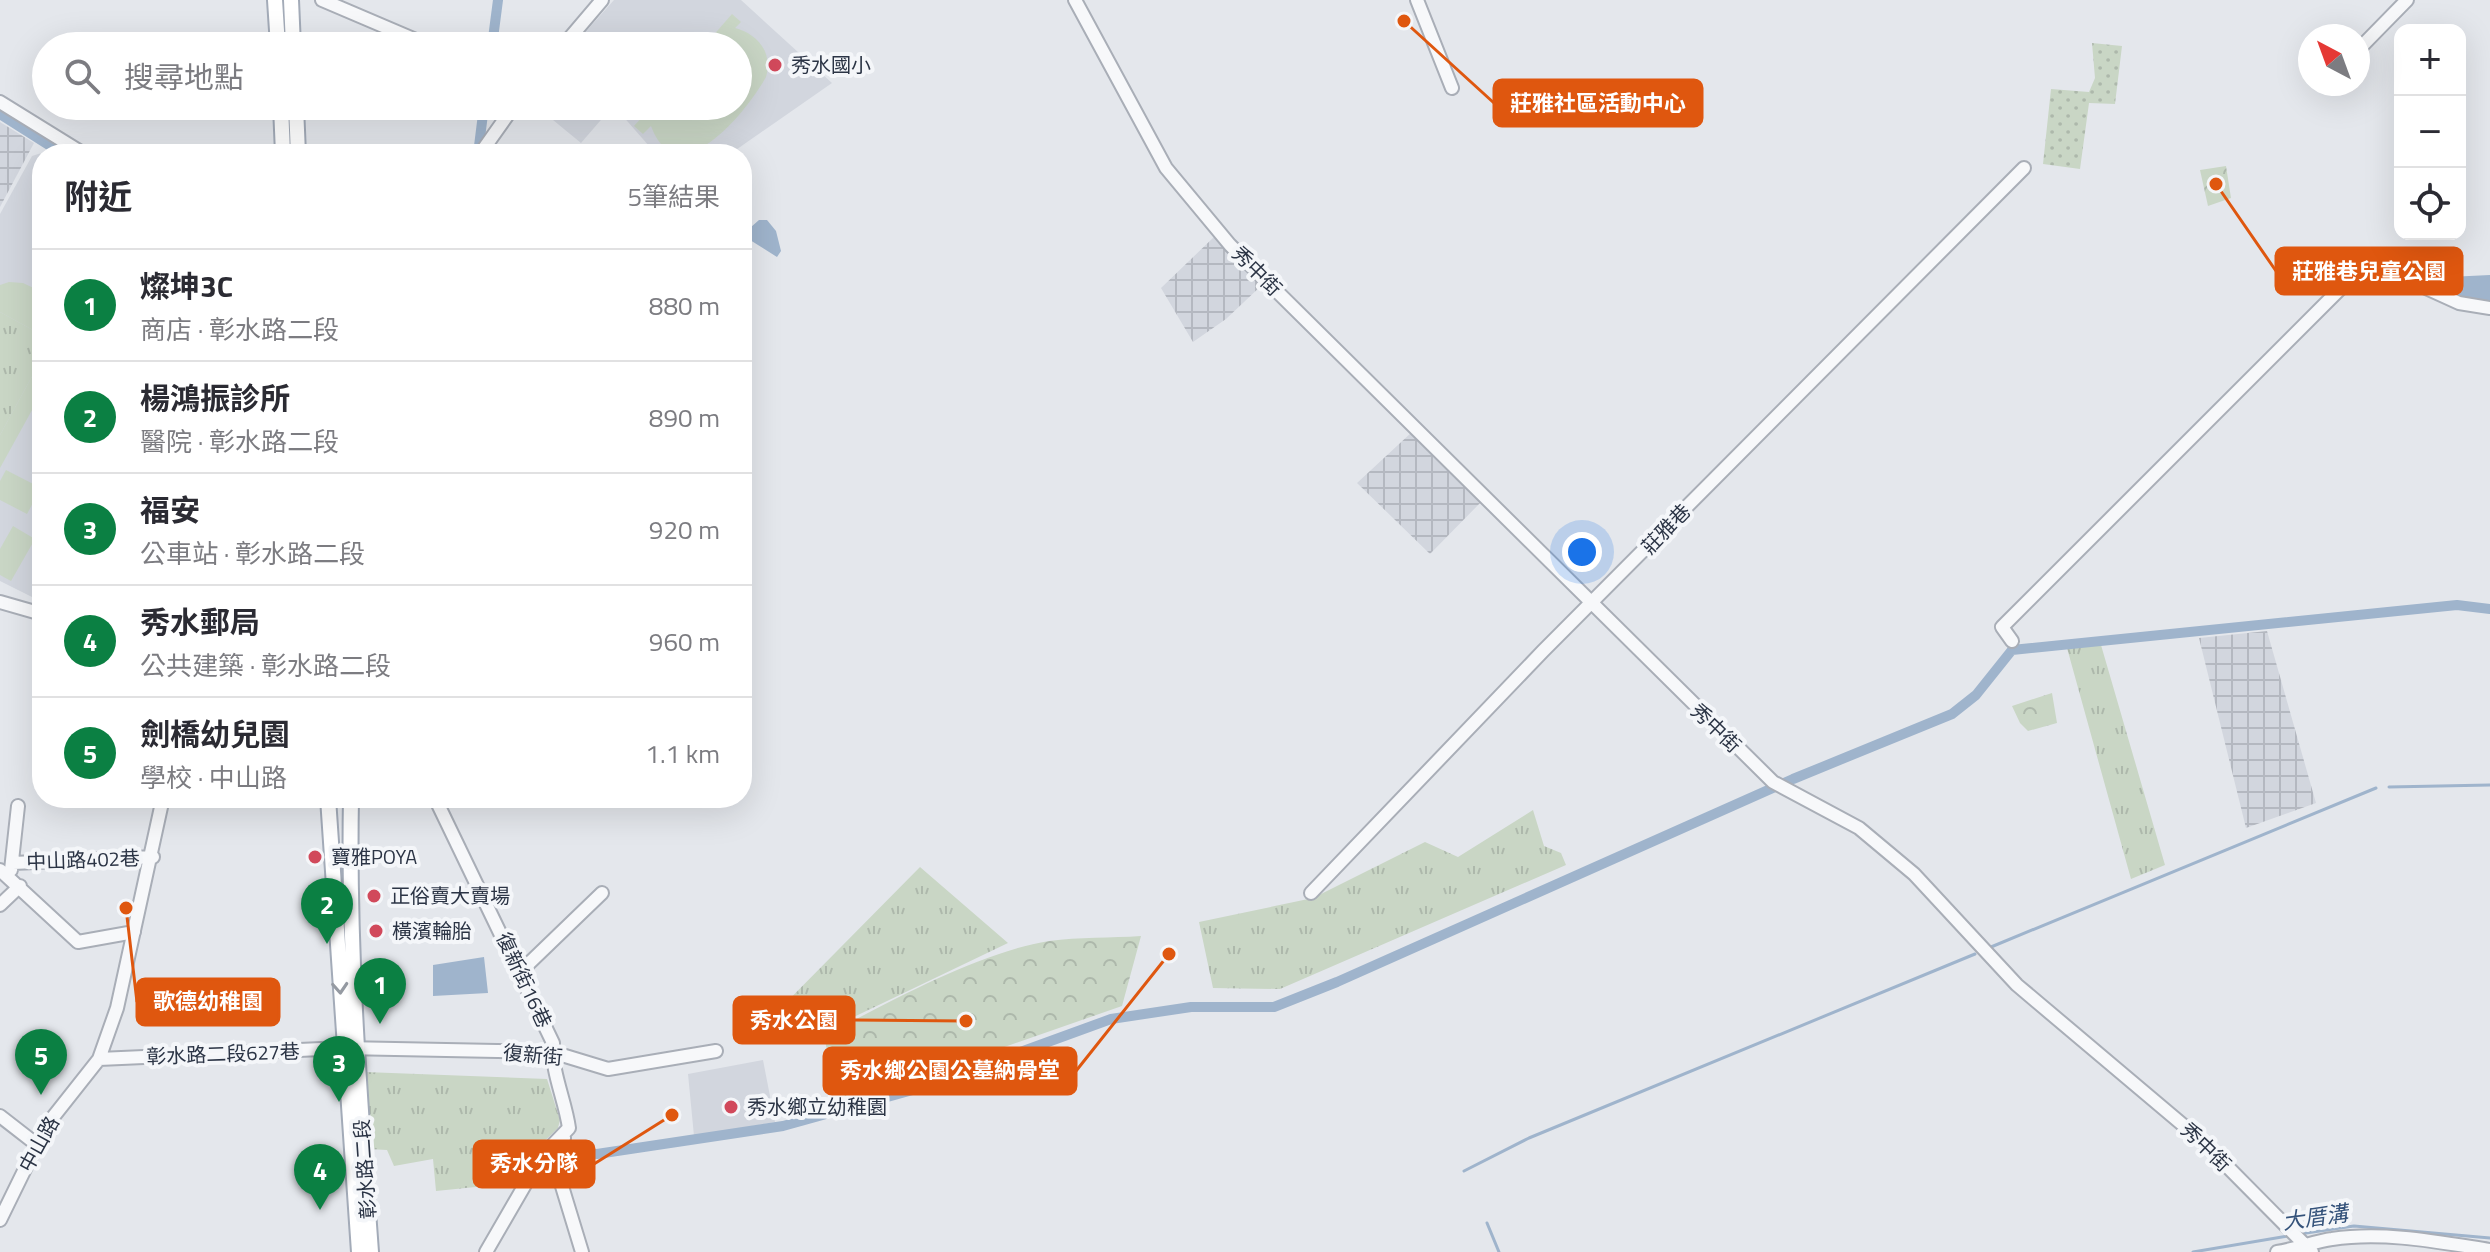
<!DOCTYPE html>
<html lang="zh-TW">
<meta charset="utf-8">
<style>
body{margin:0;font-family:"Titillium Web","Noto Sans TC",sans-serif;background:#f7f7f7;color:#2b2b33}
.controls{position:absolute;right:24px;top:24px;display:grid;overflow:hidden;border-radius:16px;box-shadow:0 8px 32px #0002}
.controls button{width:72px;height:72px;display:grid;place-items:center;padding:0;border:0;border-bottom:2px solid #e1e1e2;background:#fff;color:#2b2b33;font:40px sans-serif}
.compass{position:absolute;left:2298px;top:24px;width:72px;height:72px;border-radius:50%;background:#fff;box-shadow:0 8px 32px #0002;rotate:319deg}
.you{position:absolute;left:1582px;top:552px;width:28px;height:28px;margin:-20px;border:6px solid #fff;border-radius:50%;background:#1a73e8;box-shadow:0 0 0 12px #1a73e833}
.badge{display:grid;place-items:center;width:52px;height:52px;border-radius:50%;background:#0b8043;color:#fff;font-size:26px;font-weight:700}
.pin{position:absolute;translate:-50% -66px;filter:drop-shadow(0 2px 4px #0008)}
.pin::after{content:'';position:absolute;top:42px;width:28px;height:24px;background:inherit;clip-path:polygon(0 0,100% 0,50% 100%)}
.list{margin:0;padding:0;list-style:none}
h2{display:flex;justify-content:space-between;align-items:center;height:104px;margin:0;padding:0 32px;font-size:34px}
h2 small{font-size:26px;font-weight:400;color:#7c7c81}
.list li{display:grid;grid-template-columns:52px 1fr auto;gap:24px;align-items:center;box-sizing:border-box;height:112px;padding:0 32px;border-top:2px solid #e1e1e2}
.list b{display:block;font-size:30px;white-space:nowrap}
.list p{margin:0;font-size:26px;white-space:nowrap;color:#7c7c81}
.list em{font-size:26px;font-style:normal;color:#7c7c81}
.icon{flex:none;width:44px;height:44px;fill:none;stroke:currentColor;stroke-width:2;stroke-linecap:round;stroke-linejoin:round}
.map{position:relative;flex:none;width:2490px;height:1252px;overflow:hidden}
.search{position:absolute;background:#fff;box-shadow:0 8px 32px #0002;left:32px;top:32px;width:720px;height:88px;display:flex;align-items:center;gap:20px;box-sizing:border-box;padding:0 28px;border-radius:44px;color:#7c7c81;font-size:30px}
.panel{position:absolute;background:#fff;box-shadow:0 8px 32px #0002;left:32px;top:144px;width:720px;height:664px;border-radius:32px}
.map>svg:first-child{display:block}
.built{fill:#d2d6de}
.industrial{fill:url(#industrial-grid)}
.grass{fill:url(#grass-tufts)}
.forest{fill:url(#forest-crowns)}
.garden{fill:url(#garden-dots)}
.pitch{fill:#c9d6c5}
.water{fill:#9fb4cc}
.lines{fill:none;stroke-linecap:round;stroke-linejoin:round}
.stream{stroke:#9fb4cc;stroke-width:3}
.canal{stroke:#9fb4cc;stroke-width:10}
.minor-casing{stroke:#a9aeb7;stroke-width:16}
.major-casing{stroke:#a3abb8;stroke-width:18}
.minor{stroke:#f7f8fa;stroke-width:12}
.major{stroke:#fff;stroke-width:14}
.oneway{stroke:#959aa2}
.poi-dot{fill:#d1495b;stroke:#f4f6f9;stroke-width:3}
.labels{text-anchor:middle;stroke-width:8;stroke-linejoin:round;paint-order:stroke}
.poi-label{font-size:20px;fill:#2b3445;stroke:#f4f6f9;text-anchor:start}
.street-label{font-size:20px;fill:#2b3445;stroke:#f4f6f9}
.water-label{font-size:22px;font-style:italic;fill:#34527a;stroke:#f4f6f9}
.leader{fill:none;stroke:#df570f;stroke-width:3}
.callout-dot{fill:#df570f;stroke:#f4f6f9;stroke-width:3}
.callout{fill:#df570f;stroke:#df570f;stroke-width:3}
.callout-label{font-size:22px;text-anchor:middle;font-weight:bold;fill:#fff}
</style>
<div class="map">
<svg width="2490" height="1252" viewBox="0 0 2490 1252">
<defs>
<pattern id="industrial-grid" width="8" height="8" patternUnits="userSpaceOnUse" patternTransform="scale(2)"><rect width="8" height="8" fill="#d2d6de"/><path d="M0 4h8M4 0v8" fill="none" stroke="#b4b8c0"/></pattern>
<pattern id="grass-tufts" width="24" height="20" patternUnits="userSpaceOnUse" patternTransform="scale(2)"><rect width="24" height="20" fill="#c9d6c5"/><path d="M3 7l-1-3M5 7V3M7 7l1-3M15 17l-1-3M17 17v-4M19 17l1-3" fill="none" stroke="#adb8ab"/></pattern>
<pattern id="forest-crowns" width="20" height="18" patternUnits="userSpaceOnUse" patternTransform="scale(2)"><rect width="20" height="18" fill="#c9d6c5"/><path d="M2 6a3 3 0 1 1 6 0M12 15a3 3 0 1 1 6 0" fill="none" stroke="#adb8ab"/></pattern>
<pattern id="garden-dots" width="8" height="8" patternUnits="userSpaceOnUse" patternTransform="scale(2)"><rect width="8" height="8" fill="#c9d6c5"/><path d="M2 2h.1M6 6h.1" fill="none" stroke="#adb8ab" stroke-width="1.8" stroke-linecap="round"/></pattern>
</defs>
<rect width="100%" height="100%" fill="#e4e7ec"/>
<path class="built" d="M614,0H741L832,83L730,154H656L614,106H738V46H573Z
M536,106H613L581,143Z
M51,150L57,154H42V602L0,581V214L32,156Z
M763,1060L775,1122L694,1136L688,1074Z"/>
<path class="industrial" d="M0,122L34,143L0,207Z
M1215,236L1262,285L1226,319L1193,342L1161,288Z
M1412,432L1483,500L1430,554L1357,483Z
M2267,631L2316,803L2246,828L2199,638Z"/>
<path class="grass" d="M0,312L42,335V358L0,435Z
M2101,645L2165,865L2131,879L2067,648Z
M1533,810L1544,846L1561,853L1566,865L1280,989L1213,988L1199,922L1313,898L1425,842L1458,857Z
M920,867L1008,943L835,1026L755,1034Z
M365,1072L547,1079L560,1120L558,1128L532,1153L516,1183L436,1191L433,1159L394,1166L387,1150L368,1149Z"/>
<path class="forest" d="M2226,166L2231,198L2208,206L2200,170Z
M2052,693L2057,723L2028,731L2020,723L2012,706Z
M1141,936L1122,1006L904,1082L837,1098L824,1036C887,1003 979,952 1049,941C1079,937 1111,938 1141,936Z"/>
<path class="garden" d="M2092,43L2122,46L2115,104L2089,103L2080,169L2043,164L2051,89L2089,92L2095,78Z"/>
<path class="pitch" d="M732,14L741,22L735,28C758,34 773,53 766,77C748,110 678,198 651,126L643,134L634,126L652,106H738V46H704Z
M9,282L23,283L42,292V335L0,312V285Z
M42,358V392L0,468V435Z
M6,470L41,488L27,514L0,500V481Z
M13,526L35,539L11,581L0,575V549Z"/>
<path class="water" d="M759,220H767L776,231L781,251L777,257L742,235Z
M2490,275V302L2459,298L2427,284L2428,278Z
M484,957L488,993L433,996V965Z"/>
<g class="lines">
<path class="stream" d="M2389,787L2490,785
M1991,947L2376,788
M1464,1171L1529,1138L1975,954
M1487,1223L1499,1252
M2299,1234L2354,1226L2490,1238
M2193,1252L2288,1236"/>
<path class="canal" d="M492,46L498,0
M0,114L63,154
M478,154L484,106
M561,1152L597,1154L783,1126L927,1086L1111,1019L1191,1007H1274L1337,982L1793,779L1952,714L1976,695L2012,650L2457,605L2490,609"/>
<g class="minor-casing">
<path id="minor" d="M322,0L430,46
M1075,0L1166,168L1230,245L1773,782L1859,828L1914,874L2017,985L2202,1141L2312,1252
M1417,0L1452,88
M563,46L602,0
M2358,50L2407,0
M0,102L84,154
M480,154L514,106
M2415,283L2459,303L2490,308
M0,602L42,614
M2012,641L2002,627L2360,269
M435,798L553,1043C551,1072 565,1099 569,1128L541,1157L486,1252
M13,863L153,857
M0,870L78,942L134,932
M11,870L18,806
M1311,893L1543,651L2024,168
M0,905L20,886
M520,972L602,893
M99,1059L344,1048L552,1052L608,1069L716,1051
M0,1116L36,1144
M564,1138L554,1160L582,1252
M0,1220L46,1126L99,1059L117,1008L163,798
M2277,1252C2297,1249 2315,1241 2332,1239C2384,1231 2439,1242 2490,1250"/>
</g>
<g class="major-casing">
<path id="major" d="M275,0L278,46
M291,0L293,46
M281,106L283,154
M296,106L298,154
M328,798L359,1252
M351,798C348,950 360,1101 371,1252"/>
</g>
<use href="#minor" class="minor"/>
<use href="#major" class="major"/>
</g>
<defs><path id="oneway-chevron" d="M-2-3.5L2.5 0L-2 3.5" fill="none" stroke-width="1.6" stroke-linecap="round" stroke-linejoin="round" transform="scale(2)"/></defs>
<use class="oneway" href="#oneway-chevron" transform="translate(340 988) rotate(86)"/>
<g class="poi-dot">
<circle cx="775" cy="65" r="8"/>
<circle cx="315" cy="857" r="8"/>
<circle cx="374" cy="896" r="8"/>
<circle cx="376" cy="931" r="8"/>
<circle cx="731" cy="1107" r="8"/>
</g>
<g class="labels">
<g class="poi-label">
<text x="791" y="72">秀水國小</text>
<text x="331" y="864">寶雅POYA</text>
<text x="390" y="903">正俗賣大賣場</text>
<text x="392" y="938">橫濱輪胎</text>
<text x="747" y="1114">秀水鄉立幼稚園</text>
</g>
<g class="street-label">
<text transform="translate(1257 271) rotate(45)" y="7">秀中街</text>
<text transform="translate(1666 529) rotate(-46)" y="7">莊雅巷</text>
<text transform="translate(1716 728) rotate(44)" y="7">秀中街</text>
<text transform="translate(83 860) rotate(-2)" y="7">中山路402巷</text>
<text transform="translate(524 980) rotate(65)" y="7">復新街16巷</text>
<text transform="translate(223 1054) rotate(-2)" y="7">彰水路二段627巷</text>
<text transform="translate(533 1055) rotate(5)" y="7">復新街</text>
<text transform="translate(39 1144) rotate(-61)" y="7">中山路</text>
<text transform="translate(2206 1147) rotate(44)" y="7">秀中街</text>
<text transform="translate(365 1169) rotate(-94)" y="7">彰水路二段</text>
</g>
<g class="water-label">
<text transform="translate(2315 1217) rotate(-8)" y="8">大厝溝</text>
</g>
</g>
<path class="leader" d="M1404 21L1494 103M2216 184L2276 271M126 908L137 1002M966 1021L854 1020M1169 954L1076 1071M672 1115L594 1164"/>
<g class="callout-dot">
<circle cx="1404" cy="21" r="8"/>
<circle cx="2216" cy="184" r="8"/>
<circle cx="126" cy="908" r="8"/>
<circle cx="966" cy="1021" r="8"/>
<circle cx="1169" cy="954" r="8"/>
<circle cx="672" cy="1115" r="8"/>
</g>
<g class="callout">
<rect x="1494" y="80" width="208" height="46" rx="8"/>
<rect x="2276" y="248" width="186" height="46" rx="8"/>
<rect x="137" y="979" width="142" height="46" rx="8"/>
<rect x="734" y="997" width="120" height="46" rx="8"/>
<rect x="824" y="1048" width="252" height="46" rx="8"/>
<rect x="474" y="1141" width="120" height="46" rx="8"/>
</g>
<g class="callout-label">
<text x="1598" y="111">莊雅社區活動中心</text>
<text x="2369" y="279">莊雅巷兒童公園</text>
<text x="208" y="1009">歌德幼稚園</text>
<text x="794" y="1028">秀水公園</text>
<text x="950" y="1078">秀水鄉公園公墓納骨堂</text>
<text x="534" y="1171">秀水分隊</text>
</g>
</svg>
<div class="controls">
<button>+</button>
<button>−</button>
<button><svg class="icon" aria-label="locate" viewBox="0 0 24 24"><circle cx="12" cy="12" r="6"/><path d="M12 2v4M12 18v4M2 12h4M18 12h4"/></svg></button>
</div>
<svg class="compass" viewBox="-18 -18 36 36"><path d="M0-13l5 13h-10z" fill="#e53935"/><path d="M0 13l5-13h-10z" fill="#7c7c81"/></svg>
<div class="you"></div>
<div class="pin badge" style="left:380px;top:1024px">1</div>
<div class="pin badge" style="left:327px;top:944px">2</div>
<div class="pin badge" style="left:339px;top:1102px">3</div>
<div class="pin badge" style="left:320px;top:1210px">4</div>
<div class="pin badge" style="left:41px;top:1095px">5</div>
<div class="search"><svg class="icon" aria-label="search" viewBox="0 0 24 24"><circle cx="10" cy="10" r="6"/><path d="M15 15l6 6"/></svg>搜尋地點</div>
<section class="panel">
<h2>附近<small>5筆結果</small></h2>
<ul class="list">
<li><span class="badge">1</span><div><b>燦坤3C</b><p>商店 · 彰水路二段</p></div><em>880 m</em></li>
<li><span class="badge">2</span><div><b>楊鴻振診所</b><p>醫院 · 彰水路二段</p></div><em>890 m</em></li>
<li><span class="badge">3</span><div><b>福安</b><p>公車站 · 彰水路二段</p></div><em>920 m</em></li>
<li><span class="badge">4</span><div><b>秀水郵局</b><p>公共建築 · 彰水路二段</p></div><em>960 m</em></li>
<li><span class="badge">5</span><div><b>劍橋幼兒園</b><p>學校 · 中山路</p></div><em>1.1 km</em></li>
</ul>
</section>
</div>
